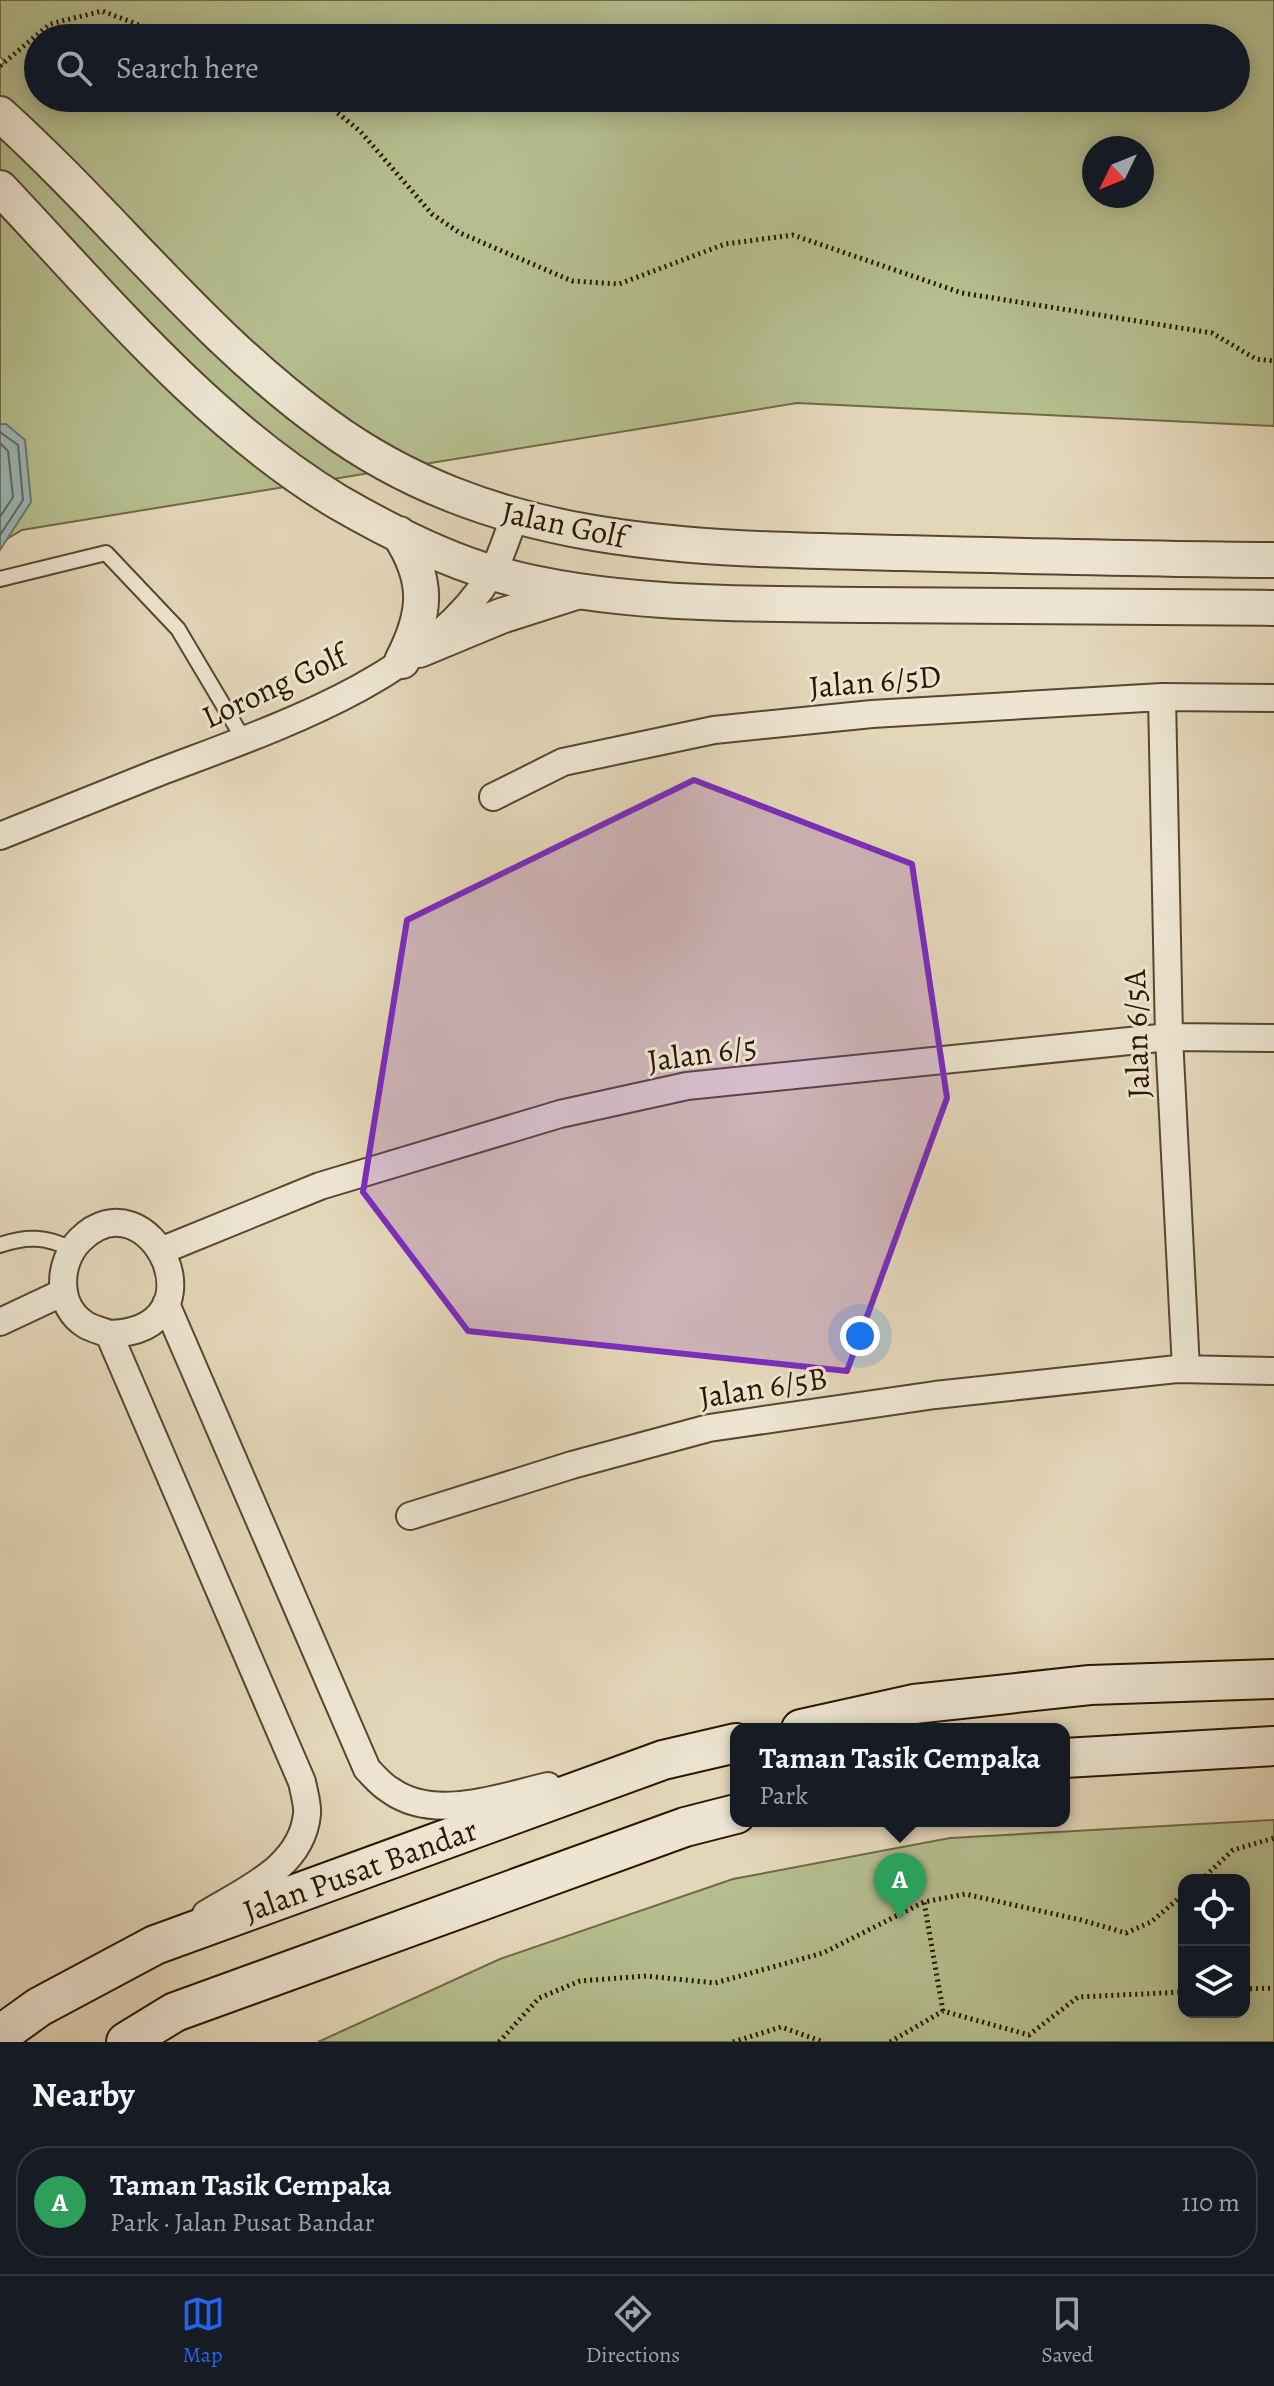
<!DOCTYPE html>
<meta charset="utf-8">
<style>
body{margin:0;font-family:Alegreya,serif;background:#242831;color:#f1f3f6}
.controls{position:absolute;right:24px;bottom:24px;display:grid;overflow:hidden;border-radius:16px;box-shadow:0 4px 20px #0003}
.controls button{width:72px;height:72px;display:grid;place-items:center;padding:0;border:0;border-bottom:2px solid #363941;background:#171b24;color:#f1f3f6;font:40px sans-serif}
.compass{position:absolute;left:1082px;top:136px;width:72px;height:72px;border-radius:50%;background:#171b24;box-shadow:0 4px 20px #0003;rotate:227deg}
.you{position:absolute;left:860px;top:1336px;width:28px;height:28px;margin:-20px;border:6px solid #fff;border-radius:50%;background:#1a73e8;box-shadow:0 0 0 12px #1a73e833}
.badge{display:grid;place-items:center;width:52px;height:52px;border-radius:50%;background:#2563eb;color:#fff;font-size:26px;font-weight:700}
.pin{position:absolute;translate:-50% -66px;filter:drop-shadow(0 2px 4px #0008)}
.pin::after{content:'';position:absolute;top:42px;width:28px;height:24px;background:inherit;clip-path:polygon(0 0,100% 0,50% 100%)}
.popup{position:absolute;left:730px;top:1723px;width:340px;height:104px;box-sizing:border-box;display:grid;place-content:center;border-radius:16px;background:#171b24;filter:drop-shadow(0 2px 6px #0005);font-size:26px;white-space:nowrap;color:#9ea1a6}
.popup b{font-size:30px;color:#f1f3f6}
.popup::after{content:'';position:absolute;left:50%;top:100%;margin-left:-16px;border:16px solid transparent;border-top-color:#171b24}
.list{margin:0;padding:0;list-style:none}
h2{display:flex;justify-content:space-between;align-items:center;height:104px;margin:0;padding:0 32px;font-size:34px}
h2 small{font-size:26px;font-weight:400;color:#9ea1a6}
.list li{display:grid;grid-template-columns:52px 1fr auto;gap:24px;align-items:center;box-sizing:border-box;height:112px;margin:0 16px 16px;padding:0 16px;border:2px solid #363941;border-radius:32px}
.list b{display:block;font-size:30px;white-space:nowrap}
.list p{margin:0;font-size:26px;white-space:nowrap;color:#9ea1a6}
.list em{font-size:26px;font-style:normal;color:#9ea1a6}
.icon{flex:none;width:44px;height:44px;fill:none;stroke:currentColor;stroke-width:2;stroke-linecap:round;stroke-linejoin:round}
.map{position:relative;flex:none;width:1274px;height:2042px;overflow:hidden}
.search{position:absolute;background:#171b24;box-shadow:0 4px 20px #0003;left:24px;right:24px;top:24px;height:88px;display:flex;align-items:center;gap:20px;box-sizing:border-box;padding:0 28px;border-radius:44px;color:#9ea1a6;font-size:30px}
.sheet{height:232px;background:#171b24}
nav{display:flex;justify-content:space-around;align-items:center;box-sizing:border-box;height:112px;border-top:2px solid #363941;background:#171b24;font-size:22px;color:#9ea1a6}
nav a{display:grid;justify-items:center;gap:4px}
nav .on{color:#2563eb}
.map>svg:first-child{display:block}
.green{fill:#b5be8e;stroke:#706a47;stroke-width:2;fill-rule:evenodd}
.water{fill:#98b7b8;stroke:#6c776e;stroke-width:2}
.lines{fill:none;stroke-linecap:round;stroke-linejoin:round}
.shore{stroke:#62665c;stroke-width:2}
.service-casing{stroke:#59462e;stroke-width:18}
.minor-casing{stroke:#59462e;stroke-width:30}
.tertiary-casing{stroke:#59462e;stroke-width:38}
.secondary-casing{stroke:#2b1600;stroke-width:42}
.path{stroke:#2b1600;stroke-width:5;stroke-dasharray:2 4;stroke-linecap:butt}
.service{stroke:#ede5d2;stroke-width:14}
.minor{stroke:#ede5d2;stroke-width:26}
.tertiary{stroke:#ede5d2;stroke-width:34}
.secondary{stroke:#ede5d2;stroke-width:38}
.marked{fill:#7b2cbf;fill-opacity:0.2;stroke:#7b2cbf;stroke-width:6;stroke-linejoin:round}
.labels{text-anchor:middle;stroke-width:6;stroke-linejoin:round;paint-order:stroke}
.street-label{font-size:32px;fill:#2b1600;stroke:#ede5d2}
</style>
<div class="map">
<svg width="1274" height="2042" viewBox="0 0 1274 2042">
<rect width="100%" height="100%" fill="#e4d7b9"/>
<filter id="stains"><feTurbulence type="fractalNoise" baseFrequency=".0025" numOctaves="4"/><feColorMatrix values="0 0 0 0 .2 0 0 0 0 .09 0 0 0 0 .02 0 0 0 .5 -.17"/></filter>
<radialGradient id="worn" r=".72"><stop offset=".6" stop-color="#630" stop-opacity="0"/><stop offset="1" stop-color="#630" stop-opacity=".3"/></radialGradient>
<path class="green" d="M0,0H1274V426L797,403L22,530L0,543V67L5,61L0,57ZM38,38H1236V98H38ZM1094,148H1142V196H1094Z
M1274,1820V2042H318L500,1959L733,1879L950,1838ZM1184,1880H1244V2012H1184Z"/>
<path class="water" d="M0,424H6L25,440L31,502L0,550Z"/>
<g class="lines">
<path class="shore" d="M0,432L18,445L23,500L0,535
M0,443L8,451L13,497L0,517"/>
<g class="service-casing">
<path id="service" d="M0,579L106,553L178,629L244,740
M0,1245C26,1236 46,1236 71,1249"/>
</g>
<g class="minor-casing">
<path id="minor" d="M1162,697L1169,1037L1186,1369
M493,797L563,762L714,730L872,714L1162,697L1274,698
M0,836C51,816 101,795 152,775C263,732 425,682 491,574C501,558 507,536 514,518
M163,1250L320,1186L560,1114L687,1086L1169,1037L1274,1038
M166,1304L367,1769C374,1776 381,1785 390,1790C434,1822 501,1797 548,1786
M0,1322L64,1292
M109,1334C228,1331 149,1171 80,1240C57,1263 56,1307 86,1325C93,1329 102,1331 109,1334L302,1782C304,1792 308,1805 307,1814C302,1867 245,1890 206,1914
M410,1516L572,1465L709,1428L935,1395L1177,1369L1274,1371"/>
</g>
<g class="tertiary-casing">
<path id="tertiary" d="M0,114C112,215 203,336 326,425C498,551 698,548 902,553C1026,556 1150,559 1274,560
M0,188C104,298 207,423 338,502C383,528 444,559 493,573C607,606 750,604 868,605C1004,606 1139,606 1274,608
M399,534C429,580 427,613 402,661
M419,650L501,616L576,592"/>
</g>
<g class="secondary-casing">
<path id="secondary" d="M801,1729L914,1704L1090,1685L1274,1679
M1064,1758L1274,1746
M0,2035L39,2007L155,1945L663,1760L736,1743
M126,2042L175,2012L685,1827L736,1814"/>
</g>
<path class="path" d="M0,66L50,24L102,11L174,38
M319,98L360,131L432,214L460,233L572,281L619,284L725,244L793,235L962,293L1212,333L1256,359L1274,361
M1201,1880L1233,1850L1274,1838
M1244,1989L1274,1988
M943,2011L924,1902L965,1894L1081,1920L1126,1933L1151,1922L1184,1894
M499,2042L539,1998L580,1981L646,1976L715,1983L823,1953L924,1902
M733,2042L781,2027L824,2042
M890,2042L943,2011L1029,2035L1078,1997L1184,1992"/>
<use href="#service" class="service"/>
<use href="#minor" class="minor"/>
<use href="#tertiary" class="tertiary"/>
<use href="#secondary" class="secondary"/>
</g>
<path class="marked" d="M694,780L912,864L947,1098L847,1371L468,1331L363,1192L407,920Z"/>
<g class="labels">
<g class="street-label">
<text transform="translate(564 524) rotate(12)" y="11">Jalan Golf</text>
<text transform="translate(875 681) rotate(-5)" y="11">Jalan 6/5D</text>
<text transform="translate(274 686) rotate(-25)" y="11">Lorong Golf</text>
<text transform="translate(1136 1034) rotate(-92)" y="11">Jalan 6/5A</text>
<text transform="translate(702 1053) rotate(-8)" y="11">Jalan 6/5</text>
<text transform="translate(763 1387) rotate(-9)" y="11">Jalan 6/5B</text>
<text transform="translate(360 1870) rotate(-20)" y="11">Jalan Pusat Bandar</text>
</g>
</g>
<rect width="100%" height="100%" filter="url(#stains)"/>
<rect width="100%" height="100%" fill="url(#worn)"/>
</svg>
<div class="controls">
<button><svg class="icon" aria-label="locate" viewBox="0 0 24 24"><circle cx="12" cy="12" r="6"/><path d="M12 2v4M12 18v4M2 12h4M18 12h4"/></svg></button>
<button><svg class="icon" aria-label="layers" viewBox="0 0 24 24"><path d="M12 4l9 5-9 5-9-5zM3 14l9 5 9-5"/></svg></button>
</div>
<svg class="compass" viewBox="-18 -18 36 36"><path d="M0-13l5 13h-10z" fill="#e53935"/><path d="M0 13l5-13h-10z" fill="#9ea1a6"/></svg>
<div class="you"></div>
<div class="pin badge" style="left:900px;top:1919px;background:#2e9e5b">A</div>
<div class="popup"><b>Taman Tasik Cempaka</b>Park</div>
<div class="search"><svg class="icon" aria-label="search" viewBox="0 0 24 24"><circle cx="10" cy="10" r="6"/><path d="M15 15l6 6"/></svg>Search here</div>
</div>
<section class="sheet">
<h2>Nearby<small></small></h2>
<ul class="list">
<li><span class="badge" style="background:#2e9e5b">A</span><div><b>Taman Tasik Cempaka</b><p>Park · Jalan Pusat Bandar</p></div><em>110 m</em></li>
</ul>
</section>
<nav>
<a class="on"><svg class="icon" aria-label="map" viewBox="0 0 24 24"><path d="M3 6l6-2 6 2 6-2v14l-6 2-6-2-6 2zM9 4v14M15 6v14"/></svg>Map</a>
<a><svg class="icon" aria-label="directions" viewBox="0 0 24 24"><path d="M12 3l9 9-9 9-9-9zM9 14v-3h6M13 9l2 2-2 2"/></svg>Directions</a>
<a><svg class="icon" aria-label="saved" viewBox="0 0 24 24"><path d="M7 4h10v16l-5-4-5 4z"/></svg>Saved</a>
</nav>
